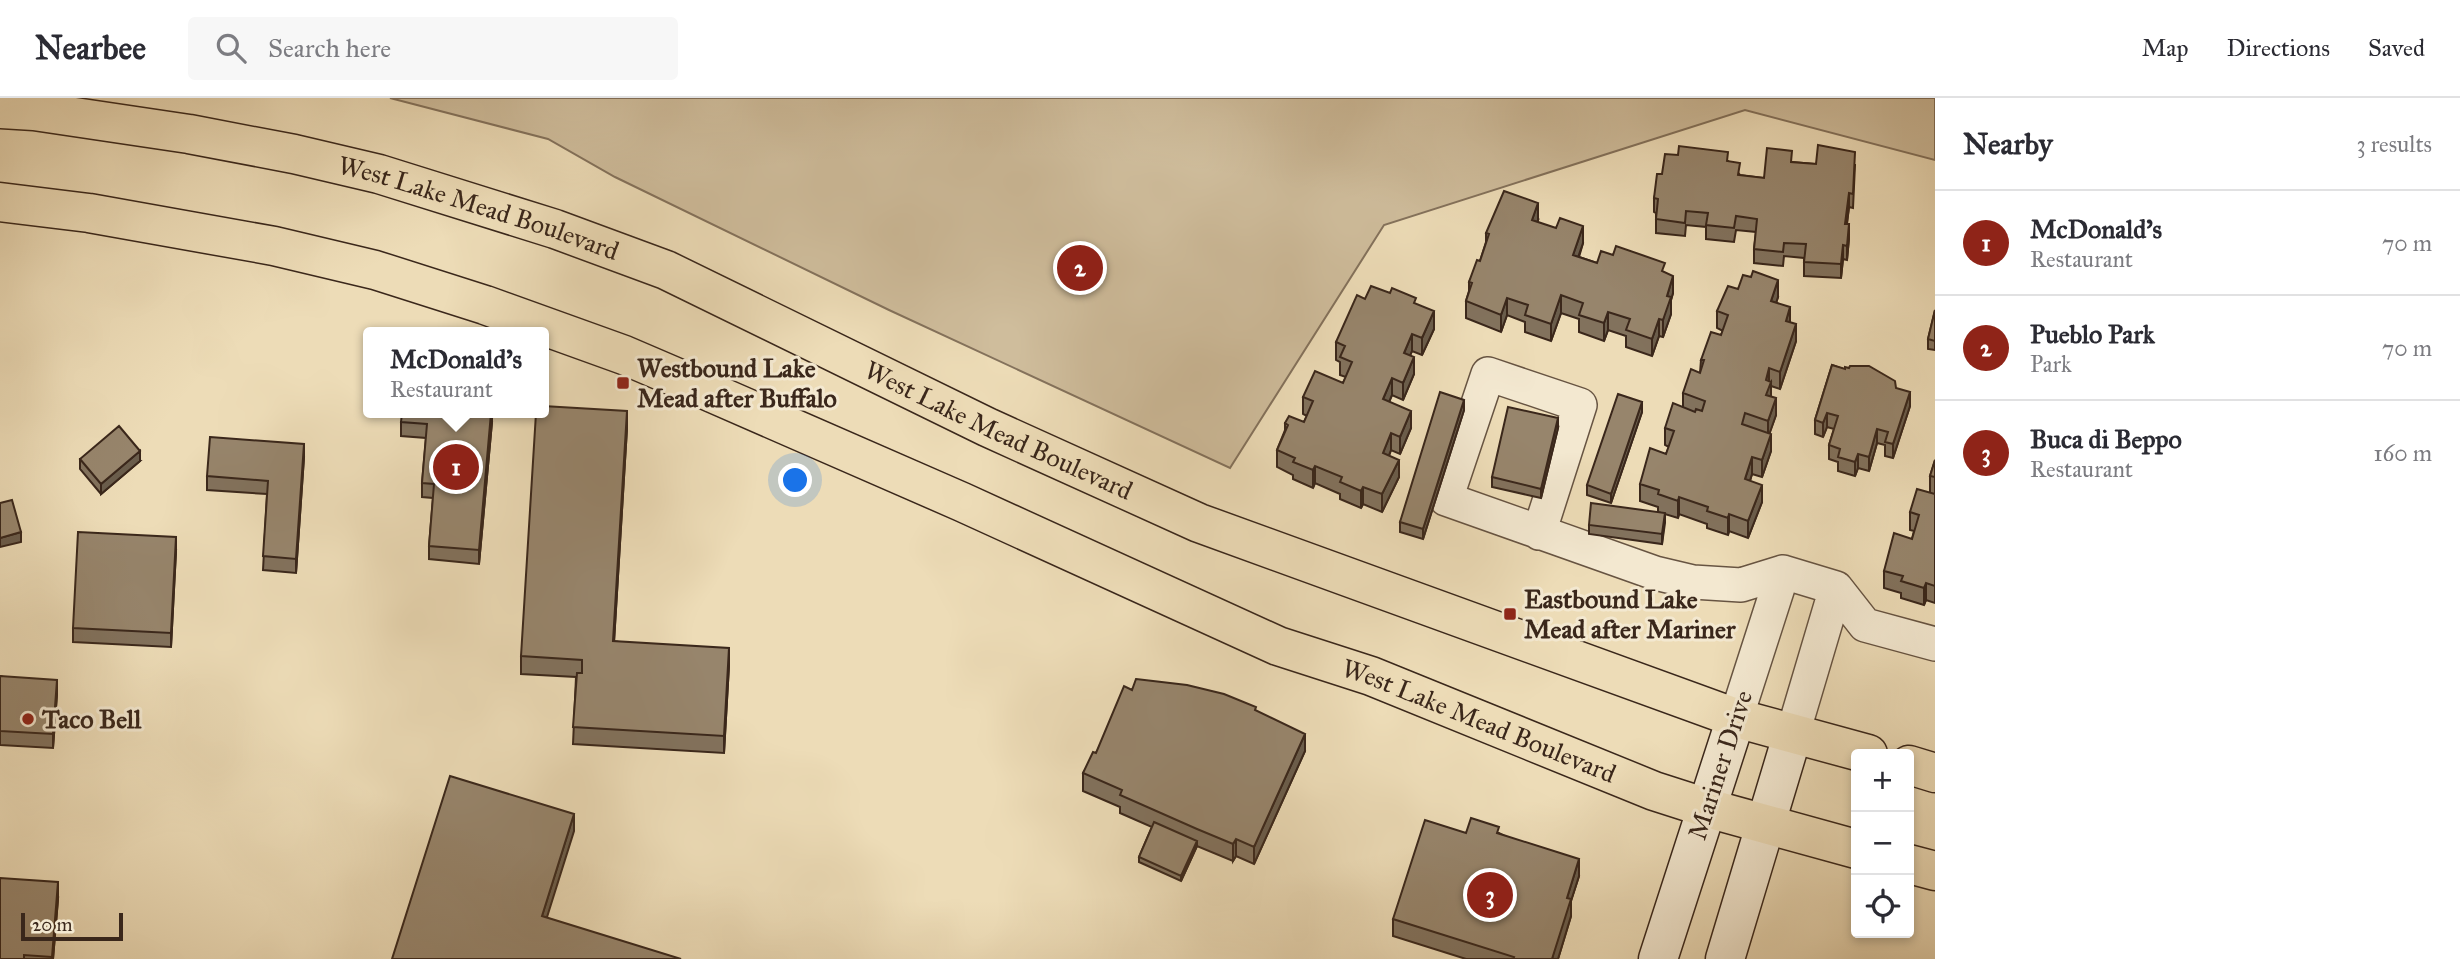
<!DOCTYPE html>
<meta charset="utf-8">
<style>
body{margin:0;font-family:"IM FELL Great Primer",serif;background:#f7f7f7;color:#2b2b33}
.controls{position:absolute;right:21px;bottom:21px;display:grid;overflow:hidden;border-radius:7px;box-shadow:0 4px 10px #0003}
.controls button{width:63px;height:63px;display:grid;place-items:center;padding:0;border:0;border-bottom:2px solid #e1e1e2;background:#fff;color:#2b2b33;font:35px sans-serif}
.scale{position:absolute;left:21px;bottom:18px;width:102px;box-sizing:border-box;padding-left:7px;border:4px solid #3a271b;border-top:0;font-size:19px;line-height:24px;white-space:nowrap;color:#3a271b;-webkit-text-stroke:5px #f3e8d0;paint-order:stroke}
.you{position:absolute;left:796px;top:383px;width:24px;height:24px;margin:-18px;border:5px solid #fff;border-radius:50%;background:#1a73e8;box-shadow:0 0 0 10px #1a73e833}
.badge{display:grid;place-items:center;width:46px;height:46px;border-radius:50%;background:#8f2418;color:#fff;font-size:23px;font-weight:700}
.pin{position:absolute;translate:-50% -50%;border:4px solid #fff;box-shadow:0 2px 7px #0006}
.popup{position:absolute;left:363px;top:229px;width:186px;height:91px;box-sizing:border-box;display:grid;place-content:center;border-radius:7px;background:#fff;filter:drop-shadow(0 2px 5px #0005);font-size:23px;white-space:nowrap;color:#7c7c81}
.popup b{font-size:26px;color:#2b2b33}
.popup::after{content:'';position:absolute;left:50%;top:100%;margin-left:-14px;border:14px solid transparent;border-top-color:#fff}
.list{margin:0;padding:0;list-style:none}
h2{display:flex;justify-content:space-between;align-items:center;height:91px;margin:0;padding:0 28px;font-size:30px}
h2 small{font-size:23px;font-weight:400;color:#7c7c81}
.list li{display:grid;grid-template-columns:46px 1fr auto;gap:21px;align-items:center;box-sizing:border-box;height:105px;padding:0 28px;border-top:2px solid #e1e1e2}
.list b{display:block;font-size:26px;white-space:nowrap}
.list p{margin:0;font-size:23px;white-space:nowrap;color:#7c7c81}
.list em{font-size:23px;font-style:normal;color:#7c7c81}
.icon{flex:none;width:38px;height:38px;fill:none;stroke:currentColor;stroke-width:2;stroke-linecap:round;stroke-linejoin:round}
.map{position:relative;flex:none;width:1935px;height:861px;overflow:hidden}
header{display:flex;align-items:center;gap:42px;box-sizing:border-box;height:98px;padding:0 35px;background:#fff;border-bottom:2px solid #e1e1e2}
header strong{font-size:33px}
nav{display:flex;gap:38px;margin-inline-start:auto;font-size:24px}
.search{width:490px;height:63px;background:#f7f7f7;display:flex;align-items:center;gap:18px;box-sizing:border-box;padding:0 24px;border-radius:7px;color:#7c7c81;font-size:26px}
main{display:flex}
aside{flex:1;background:#fff}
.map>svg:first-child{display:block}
.green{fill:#cfbd9c;stroke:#84725c;stroke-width:2}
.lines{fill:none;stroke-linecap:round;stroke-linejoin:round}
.street-casing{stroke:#675442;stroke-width:36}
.secondary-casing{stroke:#3a271b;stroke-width:41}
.primary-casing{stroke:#3a271b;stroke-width:41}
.street{stroke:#f3e8d0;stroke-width:33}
.secondary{stroke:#f3e8d0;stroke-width:38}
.primary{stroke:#eddcb7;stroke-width:38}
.wall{fill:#82725d;stroke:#3a271b;stroke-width:2}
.shaded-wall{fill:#6a5d4c;stroke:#3a271b;stroke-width:2}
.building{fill:#97856c;stroke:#3a271b;stroke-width:2}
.poi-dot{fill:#8f2418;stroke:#f3e8d0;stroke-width:2.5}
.labels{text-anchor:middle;stroke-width:6;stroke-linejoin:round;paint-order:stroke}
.street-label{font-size:26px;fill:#3a271b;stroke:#f3e8d0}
.poi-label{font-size:26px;font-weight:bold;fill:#3a271b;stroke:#f3e8d0;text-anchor:start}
</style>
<header>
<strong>Nearbee</strong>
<div class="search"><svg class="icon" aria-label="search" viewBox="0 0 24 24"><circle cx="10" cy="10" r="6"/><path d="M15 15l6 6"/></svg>Search here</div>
<nav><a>Map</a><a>Directions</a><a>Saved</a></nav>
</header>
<main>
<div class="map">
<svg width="1935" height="861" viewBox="0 0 1935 861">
<rect width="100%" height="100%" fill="#eddcb7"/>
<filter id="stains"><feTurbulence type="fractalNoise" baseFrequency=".00286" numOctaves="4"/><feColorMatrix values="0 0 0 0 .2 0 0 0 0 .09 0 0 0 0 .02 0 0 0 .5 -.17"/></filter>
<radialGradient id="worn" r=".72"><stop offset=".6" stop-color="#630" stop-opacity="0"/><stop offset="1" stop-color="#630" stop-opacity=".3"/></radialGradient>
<path class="green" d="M390,0H1935V62L1745,12L1384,127L1230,370L889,212L615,79L548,41Z"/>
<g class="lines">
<g class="street-casing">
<path id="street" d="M1539,435L1580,307L1488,276L1446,401L1655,475L1693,484L1741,487L1783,474L1836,490L1865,527L1935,546
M1736,620L1783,474
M1793,635L1836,490"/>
</g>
<g class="secondary-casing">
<path id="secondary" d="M1658,861L1736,620
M1725,861L1793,635"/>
</g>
<g class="primary-casing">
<g id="primary">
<path id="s1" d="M0,11L34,13L189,36L294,56L379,76L555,131L666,172L987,329L1199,425L1736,620L1868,656"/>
<path id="s2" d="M0,104L89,115L274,148L375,172L485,207L624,257L694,287L962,404L1278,548L1371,578L1654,693L1707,710L1856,751"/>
<path d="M1909,667L1935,675"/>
<path d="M1909,766L1935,773"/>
</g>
</g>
<use href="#street" class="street"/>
<use href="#secondary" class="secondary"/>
<use href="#primary" class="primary"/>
</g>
<path class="wall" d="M1728,63L1740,77L1764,80L1792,64L1816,66L1855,67L1853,110L1849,109L1847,126L1849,140L1847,162L1843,161L1841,180L1804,178V160L1784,158L1783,168L1754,165V151L1756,134L1736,132L1734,144L1706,141V129L1686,127L1685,138L1656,135V115L1654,114V100L1662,76Z
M1538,122L1537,124L1583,145L1579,159L1597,165L1665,175L1673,195L1671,202V216L1663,239L1659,238L1652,258L1626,249V238L1608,232L1604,243L1579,234V221L1561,215L1551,243L1525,234V224L1507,217L1501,234L1466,220V203L1469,193V184L1480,163L1486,144V135Z
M1738,191L1778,199L1776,205L1790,224L1796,243L1780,291L1771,288V298L1776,317L1769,336L1771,353L1762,379L1752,376L1750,383L1762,404L1748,440L1729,433L1728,437L1707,430V426L1679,416L1678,420L1665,416L1662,446L1589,436V427L1661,415L1658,414V409L1640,403V386L1666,356L1669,349L1665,347V330L1683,309V295L1700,275L1701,262L1721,237L1723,233L1717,230V213Z
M1365,201L1416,206L1434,231L1422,257L1412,253L1410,257L1414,276L1403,302L1392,297L1389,304L1411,330L1400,356L1391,352L1389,358L1399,379L1382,414L1363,406L1361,410L1340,401V396L1315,385L1313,390L1293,381V377L1277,369V352L1285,332V325L1304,324L1307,318L1303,316V299L1343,285L1346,279L1340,277V264L1336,262V244Z
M1935,212V252L1928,251V241Z
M1832,267L1896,290L1910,308L1893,360L1885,358V347L1877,345L1869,373L1858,370L1855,378L1838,373V364L1829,361V347L1834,331L1827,329L1823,339L1815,336V322Z
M1464,312L1423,441L1400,434V424Z
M1642,314L1611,405L1587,397V387Z
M401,324H492L479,466L429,461V448L433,400L422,399V385L426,340L401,338Z
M627,330L614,543L729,567L724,655L573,646L576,579L521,576V558Z
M1558,330L1541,400L1492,389V379Z
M304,359L296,475L263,472L267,396L207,392V378Z
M80,361L140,363L101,396L80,371Z
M1935,362V505L1926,502L1924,507L1901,500V495L1884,490V473L1912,441L1914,433L1910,432V414L1930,395V378Z
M176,453L171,549L73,544V530Z
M0,578L57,596L53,650L0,647Z
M1132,592L1256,613L1305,653L1254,766L1236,758L1233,763L1197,748L1181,783L1139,764V759L1152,729L1120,715V709L1083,693V675L1096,655Z
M1466,735H1499L1579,778L1571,803V818L1558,861H1466L1393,838V821Z
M58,801L53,861H0Z"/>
<path class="shaded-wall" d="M1849,95V109L1845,139V126Z
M1538,105V122L1532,139V122Z
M1849,126V140L1847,162V148Z
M1583,128V145L1573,174V157Z
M1843,147V161L1841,180V166Z
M1673,178V195L1671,202V216L1663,239V222L1667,198Z
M1778,182V199L1771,220V203Z
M1561,197V215L1551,243V226Z
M1507,200V217L1501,234V217Z
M1790,209V227L1786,223Z
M1434,213V231L1422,257V240Z
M1608,214V232L1604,243V225Z
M1659,221V238L1652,258V241Z
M1796,226V243L1780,291V274Z
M1412,236V253L1404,272V255Z
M1414,259V276L1403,302V285Z
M1769,270V287L1771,284V301L1766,314V282Z
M1392,280V297L1383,318V301Z
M1910,294V308L1893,360V346Z
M1776,300V317L1768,340V323Z
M1464,302V312L1423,441V431Z
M1642,304V314L1611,405V396Z
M627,313V330L613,561V543Z
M1411,313V330L1400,356V339Z
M492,315V324L479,466V452Z
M1827,315V329L1823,339V325Z
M1558,320V330L1541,400V391Z
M1877,331V345L1869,373V359Z
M1391,335V352L1383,372V355Z
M1771,336V353L1762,379V362Z
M304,346V359L296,475V461Z
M140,353V363L101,396V386Z
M1858,356V370L1855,378V364Z
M1752,359V376L1745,398V381Z
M1399,362V379L1382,414V396Z
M1315,368V385L1313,390V372Z
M1762,387V404L1748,440V423Z
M1363,389V406L1361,410V393Z
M1679,399V416L1678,420V403Z
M1665,415V425L1662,446V436Z
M1729,416V433L1728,437V420Z
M21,434V444L0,449V440Z
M176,439V453L171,549V535Z
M1926,485V502L1924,507V490Z
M729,550V567L724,655V638Z
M57,582V596L53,650V636Z
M1305,636V653L1254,766V749Z
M574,716V733L542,835V818Z
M1236,741V758L1233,763V746Z
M1197,743V748L1181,783V778Z
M1579,761V778L1571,803V818L1558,861H1552L1567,800Z
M58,784V801L53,861H52Z"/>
<path class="building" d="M1818,47L1855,54L1853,96L1849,95L1845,126H1849L1847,148L1843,147L1841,166L1804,164L1806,146L1784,145L1783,154L1754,151L1757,121L1736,118L1734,130L1706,127L1708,115L1686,113L1685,125L1656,121L1658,101L1654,100L1657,76H1662L1665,56L1678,57L1679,48L1728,54L1727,63L1740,65L1738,77L1764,80L1767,50L1792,53L1791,64L1816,66Z
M1504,93L1538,105L1532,122L1556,130L1560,120L1583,128L1573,157L1597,165L1601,153L1613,157L1616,148L1665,165L1662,173L1673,178L1667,198L1671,199L1663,222L1659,221L1652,241L1626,232L1630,221L1608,214L1604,225L1579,217L1583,205L1561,197L1551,226L1525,217L1528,207L1507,200L1501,217L1466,203L1472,185L1469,184L1477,162L1480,163L1489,136L1486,135Z
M1753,173L1778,182L1771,203L1790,209L1786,223L1796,226L1780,274L1769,270L1766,282L1771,284L1766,297L1776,300L1768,323L1745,315L1742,326L1771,336L1762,362L1752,359L1745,381L1762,387L1748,423L1729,416L1728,420L1707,413L1708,409L1679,399L1678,403L1658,396L1659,392L1640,386L1650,350L1666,356L1674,333L1665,330L1673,305L1695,314L1696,311L1702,313L1705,303L1683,295L1691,271L1700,275L1704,262H1701L1711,234L1721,237L1728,217L1717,213L1728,188L1738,191L1743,177L1751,179Z
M1371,188L1390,195L1392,190L1416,200L1414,205L1434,213L1422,240L1412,236L1404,255L1414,259L1403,285L1392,280L1383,301L1411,313L1400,339L1391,335L1383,355L1399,362L1382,396L1363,389L1361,393L1340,384L1342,379L1315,368L1313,372L1293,364L1295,360L1277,352L1288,327L1285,325L1289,318L1304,324L1313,303L1303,299L1315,273L1343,285L1352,264L1340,259L1345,248L1336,244L1357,197L1365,201Z
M1935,212V243L1928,241Z
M1832,267L1845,271V269L1849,270L1850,268H1869L1895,283L1896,290L1910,294L1893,346L1885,344L1888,334L1877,331L1869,359L1858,356L1855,364L1838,359L1840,351L1829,347L1838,318L1827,315L1823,325L1815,322Z
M1440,294L1464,302L1423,431L1400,424Z
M1618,296L1642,304L1611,396L1587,387Z
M543,308L627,313L613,543L729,550L724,638L573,629L577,575H582V562L521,558L536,315H543Z
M1508,309L1558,320L1541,391L1492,379Z
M402,315H491L479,452L429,448L434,386L422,385L427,326L401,324Z
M119,328L140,353L101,386L80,361Z
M210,339L304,346L296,461L263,458L268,383L207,378Z
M1935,362V379L1930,378Z
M1917,391L1935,396V488L1926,485L1924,490L1901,483L1903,478L1884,473L1894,435L1912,441L1919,417L1910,414Z
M12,402L21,434L0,440V405Z
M1591,405L1665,415L1662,436L1589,427Z
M78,434L176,439L171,535L73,530Z
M0,578L57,582L53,636L0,633Z
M1136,581L1187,587L1224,596L1256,609L1255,612L1305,636L1254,749L1236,741L1233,746L1197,731L1120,697L1122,692L1083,675L1093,654L1096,655L1124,588L1132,592Z
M450,678L574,716L542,818L681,861H392Z
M1471,720L1499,729L1497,735L1579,761L1567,800L1571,801L1552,861H1513L1514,859L1393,821L1425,722L1466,735Z
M1154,724L1197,743L1181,778L1139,759Z
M0,780L58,784L52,859L24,857V861H0Z"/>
<g class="poi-dot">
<rect x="616" y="278" width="14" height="14" rx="3.5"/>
<rect x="1503" y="509" width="14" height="14" rx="3.5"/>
<circle cx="28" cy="621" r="7"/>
</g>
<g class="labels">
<g class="street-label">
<text dy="9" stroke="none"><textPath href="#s1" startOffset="490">West Lake Mead Boulevard</textPath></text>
<text dy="9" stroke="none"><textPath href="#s1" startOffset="1057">West Lake Mead Boulevard</textPath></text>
<text dy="9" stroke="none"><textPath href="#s2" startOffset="1575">West Lake Mead Boulevard</textPath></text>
<text transform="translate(1720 667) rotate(-72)" y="9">Mariner Drive</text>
</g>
<g class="poi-label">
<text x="637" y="279">Westbound Lake<tspan x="637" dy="30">Mead after Buffalo</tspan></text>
<text x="1524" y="510">Eastbound Lake<tspan x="1524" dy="30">Mead after Mariner</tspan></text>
<text x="42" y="630">Taco Bell</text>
</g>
</g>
<rect width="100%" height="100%" filter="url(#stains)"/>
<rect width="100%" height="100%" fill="url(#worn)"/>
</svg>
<div class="controls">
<button>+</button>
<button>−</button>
<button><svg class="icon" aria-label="locate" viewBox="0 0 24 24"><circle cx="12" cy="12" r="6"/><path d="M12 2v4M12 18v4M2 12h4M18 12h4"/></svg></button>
</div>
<div class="scale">20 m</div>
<div class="you"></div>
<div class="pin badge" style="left:456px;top:369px">1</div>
<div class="popup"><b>McDonald's</b>Restaurant</div>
<div class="pin badge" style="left:1080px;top:170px">2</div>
<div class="pin badge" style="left:1490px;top:797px">3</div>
</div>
<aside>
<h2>Nearby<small>3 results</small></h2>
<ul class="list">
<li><span class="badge">1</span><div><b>McDonald's</b><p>Restaurant</p></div><em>70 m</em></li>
<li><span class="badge">2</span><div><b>Pueblo Park</b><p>Park</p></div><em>70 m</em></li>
<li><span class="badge">3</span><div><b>Buca di Beppo</b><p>Restaurant</p></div><em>160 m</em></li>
</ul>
</aside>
</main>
